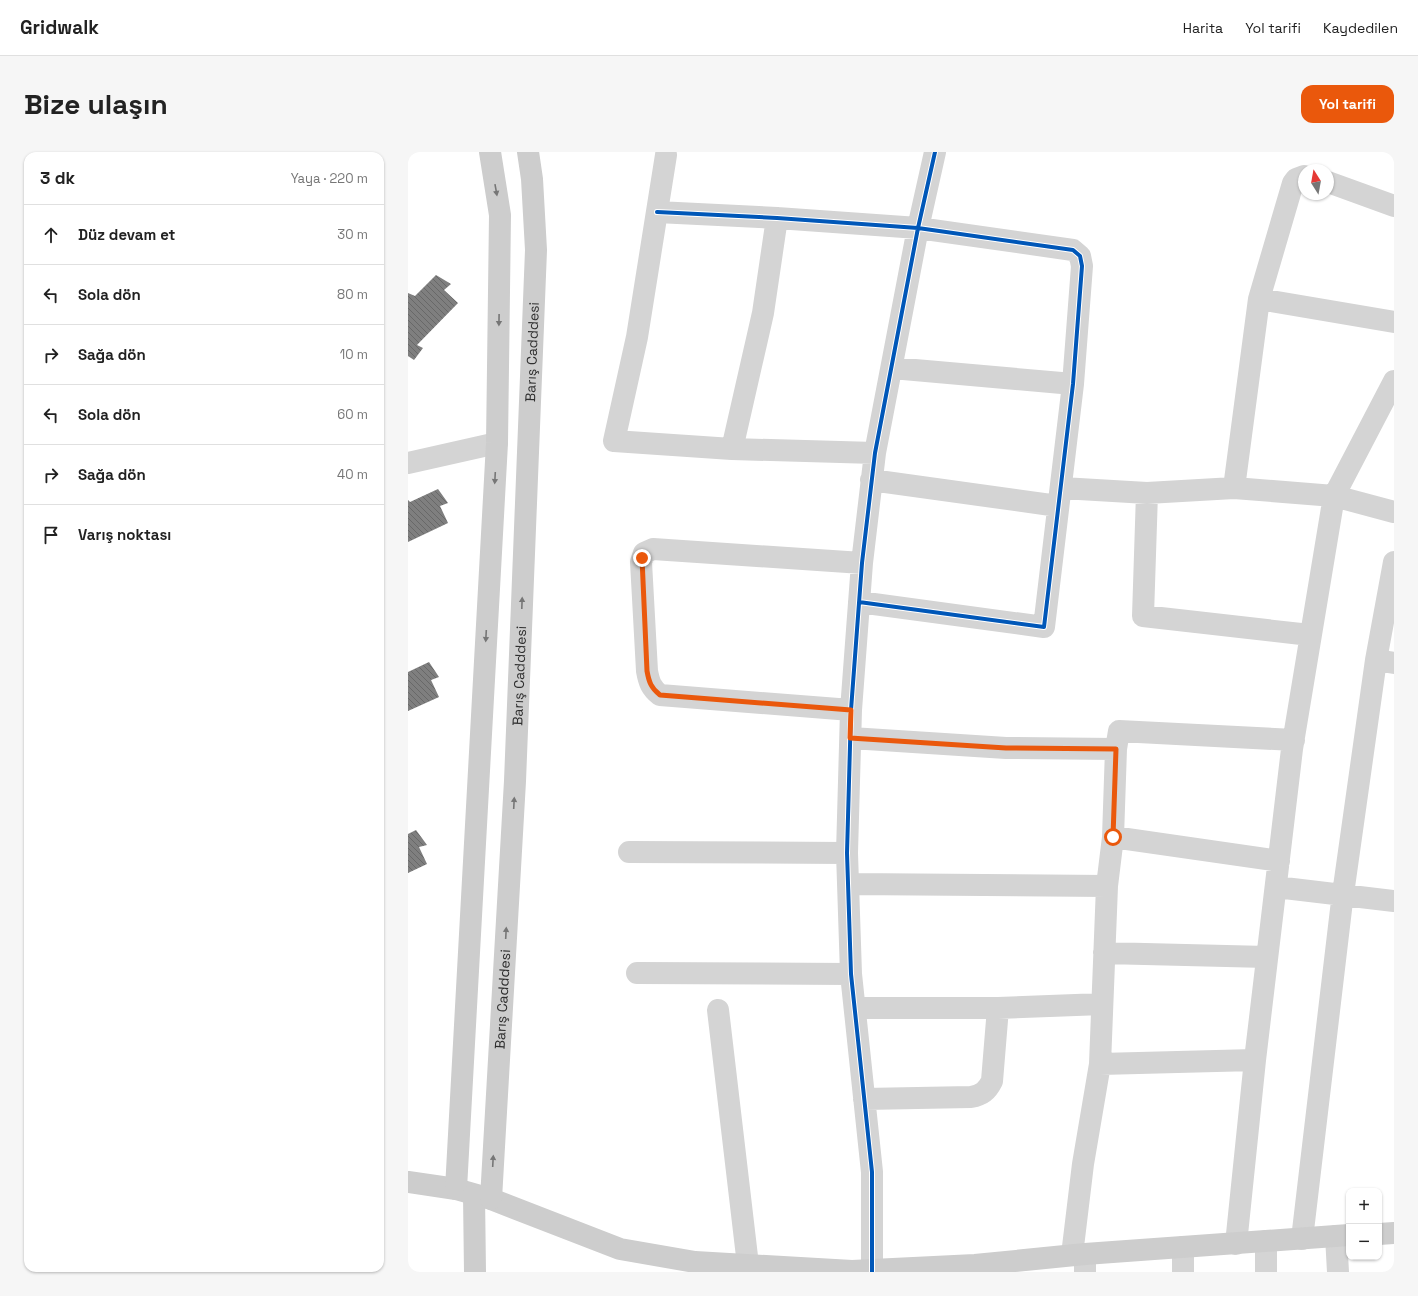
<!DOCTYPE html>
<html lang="tr">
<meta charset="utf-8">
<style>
body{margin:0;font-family:"Space Grotesk",sans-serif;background:#f6f6f6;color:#222}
.controls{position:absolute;right:12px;bottom:12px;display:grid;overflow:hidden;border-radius:8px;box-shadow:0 1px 3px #0004}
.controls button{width:36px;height:36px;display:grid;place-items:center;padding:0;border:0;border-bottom:1px solid #e0e0e0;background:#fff;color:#222;font:20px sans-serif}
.compass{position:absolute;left:890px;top:12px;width:36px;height:36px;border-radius:50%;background:#fff;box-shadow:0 1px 3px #0004;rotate:349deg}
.stop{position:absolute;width:12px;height:12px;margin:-9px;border:3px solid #ea580c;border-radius:50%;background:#fff}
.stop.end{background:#ea580c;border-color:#fff;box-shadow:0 1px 4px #0008}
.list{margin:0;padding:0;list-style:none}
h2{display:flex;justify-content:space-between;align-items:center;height:52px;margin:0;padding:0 16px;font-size:17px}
h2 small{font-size:13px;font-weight:400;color:#767676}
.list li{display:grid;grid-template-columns:26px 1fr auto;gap:12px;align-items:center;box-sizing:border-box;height:60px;padding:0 16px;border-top:1px solid #e0e0e0}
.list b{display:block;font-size:15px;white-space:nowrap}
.list em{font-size:13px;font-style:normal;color:#767676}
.icon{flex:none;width:22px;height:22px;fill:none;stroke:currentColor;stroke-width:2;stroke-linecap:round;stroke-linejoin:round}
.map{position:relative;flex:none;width:986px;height:1120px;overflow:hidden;border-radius:12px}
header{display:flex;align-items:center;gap:24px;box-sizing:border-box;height:56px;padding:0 20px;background:#fff;border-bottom:1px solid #e0e0e0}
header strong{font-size:19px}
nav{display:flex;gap:22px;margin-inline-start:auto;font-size:14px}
.intro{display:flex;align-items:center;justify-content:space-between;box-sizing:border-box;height:96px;padding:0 24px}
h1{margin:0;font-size:28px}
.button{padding:10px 18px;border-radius:12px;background:#ea580c;color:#fff;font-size:14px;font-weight:700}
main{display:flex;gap:24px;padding:0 24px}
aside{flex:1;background:#fff;border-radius:12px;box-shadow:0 1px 3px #0004}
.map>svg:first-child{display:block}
.building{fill:url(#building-back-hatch)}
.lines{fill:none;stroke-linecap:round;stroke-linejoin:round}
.minor{stroke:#d4d4d4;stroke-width:22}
.secondary{stroke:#cdcdcd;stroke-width:22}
.cycleway-casing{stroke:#fff;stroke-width:6}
.cycleway{stroke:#0057b8;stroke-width:4}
.oneway{fill:#767676}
.route{stroke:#ea580c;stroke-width:5}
.labels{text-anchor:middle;stroke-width:4;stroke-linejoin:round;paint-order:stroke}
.street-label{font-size:14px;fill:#2f2f2f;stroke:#fff}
</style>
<header>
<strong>Gridwalk</strong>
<nav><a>Harita</a><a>Yol tarifi</a><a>Kaydedilen</a></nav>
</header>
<div class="intro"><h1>Bize ulaşın</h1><a class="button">Yol tarifi</a></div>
<main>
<aside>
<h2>3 dk<small>Yaya · 220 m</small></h2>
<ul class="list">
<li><svg class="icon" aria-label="ahead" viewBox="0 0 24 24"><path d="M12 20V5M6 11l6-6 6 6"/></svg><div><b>Düz devam et</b></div><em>30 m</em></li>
<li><svg class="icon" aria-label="left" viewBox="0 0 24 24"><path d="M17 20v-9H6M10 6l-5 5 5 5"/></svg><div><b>Sola dön</b></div><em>80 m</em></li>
<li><svg class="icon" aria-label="right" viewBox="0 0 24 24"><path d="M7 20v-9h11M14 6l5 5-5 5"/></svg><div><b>Sağa dön</b></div><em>10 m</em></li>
<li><svg class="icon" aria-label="left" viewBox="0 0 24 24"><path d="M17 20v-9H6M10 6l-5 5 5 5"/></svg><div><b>Sola dön</b></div><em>60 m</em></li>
<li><svg class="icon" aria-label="right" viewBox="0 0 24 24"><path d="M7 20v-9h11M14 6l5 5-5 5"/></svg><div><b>Sağa dön</b></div><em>40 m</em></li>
<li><svg class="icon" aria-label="arrive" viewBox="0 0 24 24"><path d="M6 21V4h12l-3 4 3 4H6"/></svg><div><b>Varış noktası</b></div></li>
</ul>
</aside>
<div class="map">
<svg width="986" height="1120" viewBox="0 0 986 1120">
<defs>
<pattern id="building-back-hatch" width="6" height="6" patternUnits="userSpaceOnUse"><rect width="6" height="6" fill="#7f7f7f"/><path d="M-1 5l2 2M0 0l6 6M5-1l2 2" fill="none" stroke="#686868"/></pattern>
</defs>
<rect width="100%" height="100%" fill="#fff"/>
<path class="building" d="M28,123L43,132L36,138L50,151L9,193L15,196L6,208L0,204V141L7,144Z
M30,337L40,351L32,354L40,371L0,390V348L2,350Z
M21,510L31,525L23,528L31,545L0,559V520Z
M8,678L19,693L11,695L19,712L0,721V682Z"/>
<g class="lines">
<path class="minor" d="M258,3L229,185L206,289L324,297L467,301
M920,30L986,54
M249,60L369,66L510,76L665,98L672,104L674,114L665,232L636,475L451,450
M851,147L986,170
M484,216L665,232
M324,297L355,161L369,66
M0,311L89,291
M463,328L650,354
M654,336L739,341L826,336L926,344L986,360
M826,336L851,147L885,31L888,27L896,24
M739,341L735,464L902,483
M968,508L986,511
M443,558L252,543C243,536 241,530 239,519L233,410L236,401L245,397L454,411
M443,586L598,596L708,597
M705,685L871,709
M221,700L439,701
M441,732L699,734
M868,735L986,749
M696,801L859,805
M229,821L443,822
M447,856H590L694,852
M310,858L340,1113
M692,912L847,908
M456,947L563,945C574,943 579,939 584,929L590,856
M928,1084L930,1120
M894,1087L934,749L968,508L986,410
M858,1089V1120
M828,1092L847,908L884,597L926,344L986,229
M775,1095V1120
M677,1102V1120
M664,1103L675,1012L692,912L699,734L705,685L708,597L711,579L886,588
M464,1120V1020L443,822L439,701L443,558L454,411L467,301L510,76L527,0"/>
<g class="secondary">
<path d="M0,1030L48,1037L83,1047L212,1097L287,1110L444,1119L567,1113L677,1102L941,1083"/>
<path d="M48,1037L89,291L92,63L82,0"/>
<path d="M66,1043L67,1120"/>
<path id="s1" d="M83,1047L107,629L128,98L124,27L120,0"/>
<path d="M971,1082L986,1081"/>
</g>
<g class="cycleway-casing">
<path id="cycleway" d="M249,60L369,66L510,76L665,98L672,104L674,114L665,232L636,475L451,450
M464,1120V1020L443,822L439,701L443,558L454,411L467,301L510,76L527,0"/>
</g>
<use href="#cycleway" class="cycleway"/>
</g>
<defs><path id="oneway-solid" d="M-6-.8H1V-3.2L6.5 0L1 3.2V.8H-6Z"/></defs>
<g class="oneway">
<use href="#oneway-solid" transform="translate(88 38) rotate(80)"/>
<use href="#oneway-solid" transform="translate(91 168) rotate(91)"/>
<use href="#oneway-solid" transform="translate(87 326) rotate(93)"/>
<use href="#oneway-solid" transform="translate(114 451) rotate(-88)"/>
<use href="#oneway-solid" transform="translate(78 484) rotate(93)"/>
<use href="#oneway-solid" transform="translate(106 651) rotate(-87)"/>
<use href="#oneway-solid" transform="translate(98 781) rotate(-87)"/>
<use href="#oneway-solid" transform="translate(85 1009) rotate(-87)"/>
</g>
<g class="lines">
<path class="route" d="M234,406L239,519C241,530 243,536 252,543L443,558L442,586L598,596L708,597L705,685"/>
</g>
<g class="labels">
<g class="street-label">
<text dy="5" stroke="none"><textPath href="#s1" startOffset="848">Barış Cadddesi</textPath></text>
<text dy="5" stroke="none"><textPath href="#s1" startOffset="524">Barış Cadddesi</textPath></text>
<text dy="5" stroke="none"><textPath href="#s1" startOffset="200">Barış Cadddesi</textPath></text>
</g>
</g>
</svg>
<div class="controls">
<button>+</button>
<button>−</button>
</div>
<svg class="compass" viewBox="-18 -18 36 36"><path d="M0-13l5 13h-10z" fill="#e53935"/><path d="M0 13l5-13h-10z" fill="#767676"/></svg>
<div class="stop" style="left:705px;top:685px"></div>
<div class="stop end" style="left:234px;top:406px"></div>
</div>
</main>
